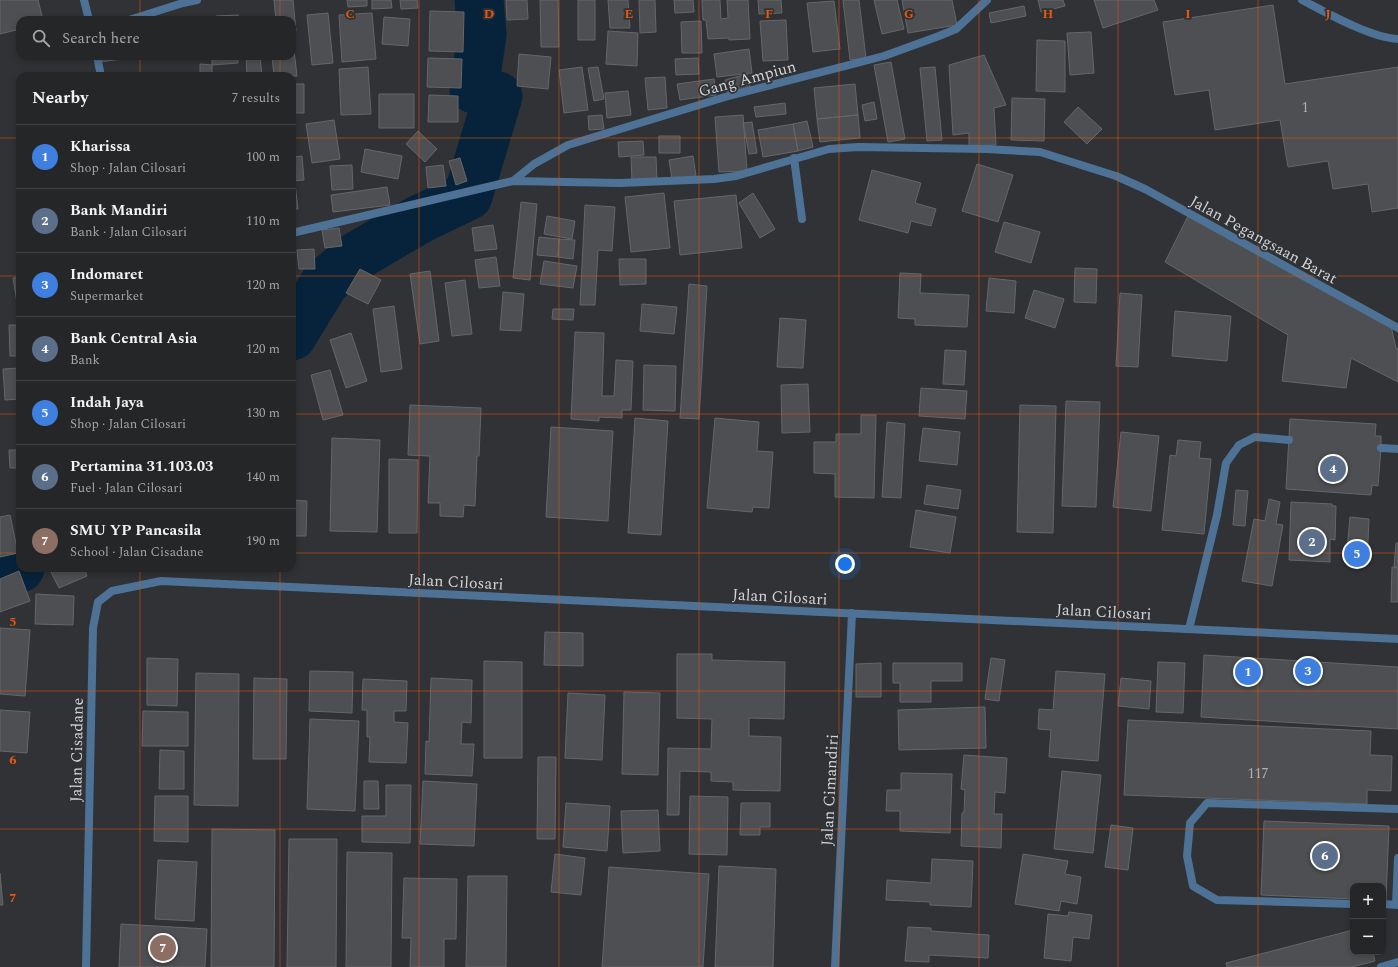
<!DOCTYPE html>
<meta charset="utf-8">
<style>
body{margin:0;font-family:Spectral,serif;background:#2c2e30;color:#f1f3f6}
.controls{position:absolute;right:12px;bottom:12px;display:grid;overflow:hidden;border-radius:8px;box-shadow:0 2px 6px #0003}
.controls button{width:36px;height:36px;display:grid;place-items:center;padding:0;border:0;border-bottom:1px solid #414345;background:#242628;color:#f1f3f6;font:20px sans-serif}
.you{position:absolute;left:845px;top:564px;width:14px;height:14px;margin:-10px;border:3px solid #fff;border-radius:50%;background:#1a73e8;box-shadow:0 0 0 6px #1a73e833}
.badge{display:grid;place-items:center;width:26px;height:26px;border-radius:50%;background:#ea580c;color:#fff;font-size:13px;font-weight:700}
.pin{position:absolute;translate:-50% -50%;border:2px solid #fff;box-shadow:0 1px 4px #0006}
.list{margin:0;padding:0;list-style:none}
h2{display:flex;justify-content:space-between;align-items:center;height:52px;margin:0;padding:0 16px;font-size:17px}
h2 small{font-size:13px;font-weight:400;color:#a3a5a8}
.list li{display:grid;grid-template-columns:26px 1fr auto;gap:12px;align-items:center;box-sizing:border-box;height:64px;padding:0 16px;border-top:1px solid #414345}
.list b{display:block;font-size:15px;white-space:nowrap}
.list p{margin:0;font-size:13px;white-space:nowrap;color:#a3a5a8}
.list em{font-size:13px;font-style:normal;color:#a3a5a8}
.icon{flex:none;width:22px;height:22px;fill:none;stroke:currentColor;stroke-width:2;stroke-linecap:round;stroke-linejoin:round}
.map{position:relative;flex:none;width:1398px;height:967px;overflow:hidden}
.search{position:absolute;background:#242628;box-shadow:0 2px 6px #0003;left:16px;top:16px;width:280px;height:44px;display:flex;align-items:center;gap:10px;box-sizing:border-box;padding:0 14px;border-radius:12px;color:#a3a5a8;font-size:15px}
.panel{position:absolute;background:#242628;box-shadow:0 2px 6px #0003;left:16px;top:72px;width:280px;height:500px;border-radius:12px}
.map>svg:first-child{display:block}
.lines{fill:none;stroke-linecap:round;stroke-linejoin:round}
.river{stroke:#07233b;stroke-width:49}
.building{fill:#4d4f52;stroke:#646769}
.service{stroke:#4e7296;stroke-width:8}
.minor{stroke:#4e7296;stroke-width:8}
.grid{fill:none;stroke:#e8590c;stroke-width:1;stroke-opacity:0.55}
.labels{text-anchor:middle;stroke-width:3.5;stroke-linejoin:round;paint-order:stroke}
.number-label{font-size:14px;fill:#b0b1b4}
.street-label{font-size:16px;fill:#d1d2d4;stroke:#303235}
.grid-label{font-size:13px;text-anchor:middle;font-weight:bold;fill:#e8590c;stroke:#303235;stroke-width:3.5;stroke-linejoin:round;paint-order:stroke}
</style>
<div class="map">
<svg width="1398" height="967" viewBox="0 0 1398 967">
<rect width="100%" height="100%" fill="#303235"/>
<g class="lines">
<path class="river" d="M292,336L325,282L355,257L420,219L468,196L498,96L474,89L482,34L479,0
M0,576L20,568"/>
</g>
<path class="building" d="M0,0H38L43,20H20V29L0,34Z
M274,0H293L296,31H292V20H276Z
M347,0H367V6L348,7Z
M372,0H391L392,8L372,9Z
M400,0H417L418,8L401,9Z
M506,0H527L528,19L507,20Z
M540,0H558L559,47H541Z
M578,0H595V40H578Z
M608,0H628L630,28H610Z
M639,0H655L656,32L640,33Z
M674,0H693L694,12L675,13Z
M702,0H720L721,19L728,18L727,0H748L750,39L729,40V38L708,39L706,20H703Z
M758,0H781L782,13L759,14Z
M843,0H859L866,58L850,60Z
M874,0H897L904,29L882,34Z
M902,0H952L957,25L908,33Z
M1038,0H1063L1065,6L1041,12Z
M1094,0H1154L1158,10L1103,28Z
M834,1L840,49L813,52L807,3Z
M1273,5L1285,84L1398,67V208L1372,212L1368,184L1333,189L1328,161L1288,167L1280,120L1215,130L1209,90L1175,95L1163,22Z
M1024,6L1026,16L991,23L989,13Z
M430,11L464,12L463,52L429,51Z
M328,13L333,63L312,65L307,15Z
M372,13L376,59L342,62L339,15Z
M238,15L239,20H217L216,16Z
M181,17L204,18V20H181Z
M384,17L410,19L408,46L382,44Z
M786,20L788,60L763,61L760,21Z
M701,21L702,53H682L681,22Z
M608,31L638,33L637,66L606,64Z
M1091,32L1094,73L1070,75L1067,33Z
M1037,40L1065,41V92L1036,91Z
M749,49L752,73L717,77L714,54Z
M292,50H294L297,76H274L272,56H292Z
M519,54L551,57L548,89L517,86Z
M984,55L1006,105L994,108L996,145L969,146V133L953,135L949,65Z
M98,56H145L99,62Z
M212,56H238V63L212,65Z
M246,56H260L262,76H247Z
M428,58L462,59L461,88L427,87Z
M698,58L699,74L676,75L675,59Z
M891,62L905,139L888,142L874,65Z
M200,64L212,65V76H200Z
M368,67L371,114L341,115L339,69Z
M582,67L588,110L564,113L559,70Z
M598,67L604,99L594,101L588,68Z
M935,67L942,140L927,141L920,68Z
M747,74L750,87L728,93L725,80Z
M665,77L667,108L648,110L645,78Z
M714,79L716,95L680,100L677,84Z
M292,84H304V113H292Z
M855,84L858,115L817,119L814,88Z
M628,91L631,115L607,118L605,93Z
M379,94H414V128H379Z
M429,95L458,96V122H428Z
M1012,98L1045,99L1044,141L1011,140Z
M874,102L877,119L865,121L862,105Z
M785,103L786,114L756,117L754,107Z
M1078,107L1102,129L1087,144L1064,122Z
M602,115L604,129L589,130L588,116Z
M743,115L747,171L719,172L715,117Z
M858,115L860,138L820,142L817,119Z
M334,120L340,159L312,163L306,124Z
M807,121L813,147L798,151L793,124Z
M752,122L757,153L749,154L743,123Z
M793,124L798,151L763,157L758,130Z
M418,131L437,149L425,162L406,144Z
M659,136H680V153H659Z
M643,141L644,155L619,157L618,142Z
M365,149L402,156L398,179L361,172Z
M302,156L304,180L292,181V157Z
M693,156L696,176L672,179L669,160Z
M631,157H656L657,180L632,181Z
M460,158L467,181L456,185L449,161Z
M977,164L1013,175L998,222L962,211Z
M352,165L353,189L332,190L330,166Z
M443,165L446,186L428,188L426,167Z
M872,170L921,183L915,203L936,209L931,226L911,221L908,233L859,220Z
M292,184H295L298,209H292Z
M387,187L390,205L333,212L331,195Z
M664,193L670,248L631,252L625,197Z
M753,193L775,229L760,238L739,203Z
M736,195L742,248L680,255L674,201Z
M521,202L537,204L530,280L513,278Z
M585,205L615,207L612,251L598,250L595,305H580Z
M1189,214L1391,326L1396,348L1398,349V382L1351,358L1346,388L1282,381L1288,335L1165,262Z
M547,216L575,221L572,239L544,234Z
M1004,222L1040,232L1031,263L995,252Z
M493,225L497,249L475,251L472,228Z
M339,228L342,246L325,248L322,230Z
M539,237L559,239L558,257L537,255Z
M559,239L575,240L573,259L558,257Z
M314,249L315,269H299L297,250Z
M496,257L500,286L479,288L475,260Z
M619,259H646V284L620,285Z
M544,261L577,266L573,288L540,284Z
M1075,268L1097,269L1096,303L1074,302Z
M360,269L381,280L368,304L346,293Z
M430,271L439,341L420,344L410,274Z
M900,273L921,274L920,293L969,295L967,327L915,325V319L898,318Z
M20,277V307L18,308L13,278Z
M989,278L1016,281L1014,313L986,311Z
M465,280L472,334L452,336L445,283Z
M689,284L707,286L699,419L680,418Z
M1034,290L1064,299L1055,328L1025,318Z
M503,292L524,294L521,331L500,330Z
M1120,293L1142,295L1138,367L1116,366Z
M642,304L677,307L674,334L640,331Z
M394,306L402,369L381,372L373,309Z
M553,309H574L573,320L552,319Z
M1175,311L1231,316L1227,361L1172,356Z
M780,318L806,320L803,368L777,367Z
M9,325H20V356H10Z
M575,332L604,333L602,396H614L616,360L633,361L631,410H622V418L599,417V421L571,419Z
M351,333L367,381L346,388L330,340Z
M945,350L966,351L964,385L943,384Z
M644,365L676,366L675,411L643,410Z
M20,368V399L5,400L3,369Z
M330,370L343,415L323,420L311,375Z
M808,384L810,432L782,433L781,385Z
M921,388L967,391L965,419L919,416Z
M1066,401L1100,402L1096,507L1062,506Z
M410,405L481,408L479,456H477L475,506L464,505L463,517L440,516V503H428L430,456L408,455Z
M1020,405L1056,406L1053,533L1017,532Z
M861,415H876L874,498L835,497V474L814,473V442H836V434H861Z
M635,418L668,421L661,535L628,533Z
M715,418L759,422L757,451L773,452L769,508L753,507L752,512L707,508Z
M1290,419L1376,424L1375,436H1381V448L1378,486L1372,485L1371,495L1286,489Z
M887,422L905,424L901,498L882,497Z
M551,427L613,431L608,521L546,517Z
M923,428L960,432L957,465L919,461Z
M1121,432L1159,436L1151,511L1113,507Z
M332,438L380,440L377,532L330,531Z
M1178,440L1201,442L1199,458L1211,459L1204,534L1162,530L1170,455L1176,456Z
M9,450H20V468H10Z
M389,459L418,460L417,533H389Z
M927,485L961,490L958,509L924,504Z
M1236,490L1248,491L1245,526L1233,525Z
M1269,499L1280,502L1276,524L1283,525L1272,586L1242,581L1254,519L1265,521Z
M292,500L307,501L306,536H292Z
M1291,502L1332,504V506H1336L1335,540L1330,539V562L1289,560Z
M916,510L956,517L950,553L910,547Z
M10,515L18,553L0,557V517Z
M1350,517L1369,519L1367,562L1346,561Z
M1396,543H1398V567H1394Z
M1392,567L1398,568V602H1391Z
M49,568H84L87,576L59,588Z
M19,571L30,601L0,612V579Z
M36,594L74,596L73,625L35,624Z
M0,628L30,630L25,696L0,694Z
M545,632L583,633V666L544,665Z
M677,654H712V660L785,662L784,719L749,718V736L781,737L780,791L733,790V782L711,781V772L680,771L679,815H667L668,748L711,749L712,719L677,718Z
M1204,655L1398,667V729L1201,717Z
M147,658L178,659L177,706L147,705Z
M991,658L1005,660L999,701L985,699Z
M484,661L522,662V758H484Z
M1158,662L1185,663L1183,713L1156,712Z
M881,663V697H856V664Z
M893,663H962V681H931V702H900V683H893Z
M310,671L353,672L352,713L309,711Z
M1056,671L1105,674L1098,761L1049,757L1051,730L1038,729L1039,709L1053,710Z
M196,673L239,674L238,806L194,805Z
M254,678L287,679L286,759H253Z
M431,678L472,680L471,723L462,722L461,744H474L472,776L425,774L426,741L429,742Z
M1121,678L1151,681L1149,709L1118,706Z
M363,679L407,681L406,711H394V722L408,723L406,763L369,762L370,737H367V710H362Z
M624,692L660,693L658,775L622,774Z
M568,693L605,695L602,760L565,758Z
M985,707L986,748L899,750L898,710Z
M0,710L30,712L27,753L0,751Z
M143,711L188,712V746H142Z
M310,719L359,721L355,811L307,809Z
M1128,720L1371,731L1370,755L1392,756L1391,791L1367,790V804L1124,795Z
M160,750L184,751V789H159Z
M964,755L1007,758L1005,793L995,792L994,814H1002L1001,848L961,846L962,813L964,812L965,790L961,789Z
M538,757H556L555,839H537Z
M1062,771L1101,775L1093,853L1054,849Z
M901,773L952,774L950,833L900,831V811H886L887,790H901Z
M364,781H378L379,809H364Z
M423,781L477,784L474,846L420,844Z
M386,785H411L410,843L362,842V816H386Z
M155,796H188V842L154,841Z
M690,796L728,797L727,855L689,854Z
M566,803L610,806L607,851L563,847Z
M741,803H770V827H760V835H740Z
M658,810L660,851L623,853L621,811Z
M1264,821L1389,826L1386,900H1383V886H1353V899L1261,895Z
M1111,825L1133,828L1128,870L1105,867Z
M212,829L275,830L274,967H211Z
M289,839H337L336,967H287Z
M347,852L392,853L391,967H346Z
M555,854L585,858L581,895L551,892Z
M1023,854L1068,861L1065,874L1081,877L1077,904L1061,901L1059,911L1015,904Z
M932,859L973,861L971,907L930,905V902L886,900L887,880L931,883Z
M158,860L197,862L194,921L155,919Z
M719,866L776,869L773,967H715Z
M609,867L709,874L703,967H602Z
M0,873L3,905H0Z
M468,876H507L506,967H466Z
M404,878L457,879L456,939H444V967H410L411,938H402Z
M1069,912L1092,915L1089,939L1073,937L1071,961L1044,958L1048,914L1068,916Z
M121,924L207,929L205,967H119Z
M908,927L931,928V931L989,935L988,958L929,955V962L905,961Z
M1353,930V952H1373L1375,961L1352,967H1227L1226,963Z"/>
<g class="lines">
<path class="service" d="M1302,0C1327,13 1371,38 1398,39
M1381,448L1398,449
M1189,629L1217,515L1226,463L1239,445L1255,437L1289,440
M1353,904L1217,900L1193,886L1187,856L1190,823L1207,803L1398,809
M1383,904L1398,905
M1396,905L1398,858
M1381,967L1398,962"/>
<path class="minor" d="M84,0L89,20
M129,20L183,3L197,0
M97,56L101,76
M794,158L802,219
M513,181L534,164L568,145L725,97L884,56L939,36L956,29L987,0
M292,233L513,181L620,183L714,179L736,176L829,149L858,147L986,149L1040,152L1116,176L1145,189L1398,328
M86,967L93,628L98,602L112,591L161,581L1398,639
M835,967L852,613"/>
</g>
<path class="grid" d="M140,0V20M280,0V20M419,0V967M559,0V967M699,0V967M839,0V967M979,0V967M1118,0V967M1258,0V967M140,56V76M280,56V76M0,138H20M292,138H1398M0,276H20M292,276H1398M0,414H20M292,414H1398M0,553H20M292,553H1398M140,568V967M280,568V967M0,691H1398M0,829H1398"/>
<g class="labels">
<g class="number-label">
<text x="1305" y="112">1</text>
<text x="1258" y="778">117</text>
</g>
<g class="street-label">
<text transform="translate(747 78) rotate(-15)" y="6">Gang Ampiun</text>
<text transform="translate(1264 239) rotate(29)" y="6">Jalan Pegangsaan Barat</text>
<text transform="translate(456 581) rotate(3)" y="6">Jalan Cilosari</text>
<text transform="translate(780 596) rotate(3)" y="6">Jalan Cilosari</text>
<text transform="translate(1104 611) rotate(3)" y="6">Jalan Cilosari</text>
<text transform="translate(76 750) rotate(-89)" y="6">Jalan Cisadane</text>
<text transform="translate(829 790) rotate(-87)" y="6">Jalan Cimandiri</text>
</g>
</g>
<g class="grid-label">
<text x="350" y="18">C</text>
<text x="489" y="18">D</text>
<text x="629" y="18">E</text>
<text x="769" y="18">F</text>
<text x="909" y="18">G</text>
<text x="1048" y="18">H</text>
<text x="1188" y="18">I</text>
<text x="1328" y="18">J</text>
<text x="13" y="626">5</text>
<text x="13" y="764">6</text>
<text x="13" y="902">7</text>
</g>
</svg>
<div class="controls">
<button>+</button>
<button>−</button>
</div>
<div class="you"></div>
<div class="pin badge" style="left:1248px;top:672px;background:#3f7fe0">1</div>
<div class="pin badge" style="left:1312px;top:542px;background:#5c6f8a">2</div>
<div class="pin badge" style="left:1308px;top:671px;background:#3f7fe0">3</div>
<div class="pin badge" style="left:1333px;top:469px;background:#5c6f8a">4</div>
<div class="pin badge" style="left:1357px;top:554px;background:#3f7fe0">5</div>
<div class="pin badge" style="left:1325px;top:856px;background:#5c6f8a">6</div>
<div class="pin badge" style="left:163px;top:948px;background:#8d6e63">7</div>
<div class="search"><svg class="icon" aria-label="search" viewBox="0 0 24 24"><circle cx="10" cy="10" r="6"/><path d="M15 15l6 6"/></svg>Search here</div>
<section class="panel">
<h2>Nearby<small>7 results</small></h2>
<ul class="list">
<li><span class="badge" style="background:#3f7fe0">1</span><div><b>Kharissa</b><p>Shop · Jalan Cilosari</p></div><em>100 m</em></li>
<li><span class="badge" style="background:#5c6f8a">2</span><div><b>Bank Mandiri</b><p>Bank · Jalan Cilosari</p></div><em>110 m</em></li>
<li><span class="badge" style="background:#3f7fe0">3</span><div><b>Indomaret</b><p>Supermarket</p></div><em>120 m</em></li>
<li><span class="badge" style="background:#5c6f8a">4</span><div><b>Bank Central Asia</b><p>Bank</p></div><em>120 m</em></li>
<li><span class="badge" style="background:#3f7fe0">5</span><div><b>Indah Jaya</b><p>Shop · Jalan Cilosari</p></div><em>130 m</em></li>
<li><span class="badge" style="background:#5c6f8a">6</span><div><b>Pertamina 31.103.03</b><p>Fuel · Jalan Cilosari</p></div><em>140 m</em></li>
<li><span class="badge" style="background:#8d6e63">7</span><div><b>SMU YP Pancasila</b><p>School · Jalan Cisadane</p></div><em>190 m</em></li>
</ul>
</section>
</div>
